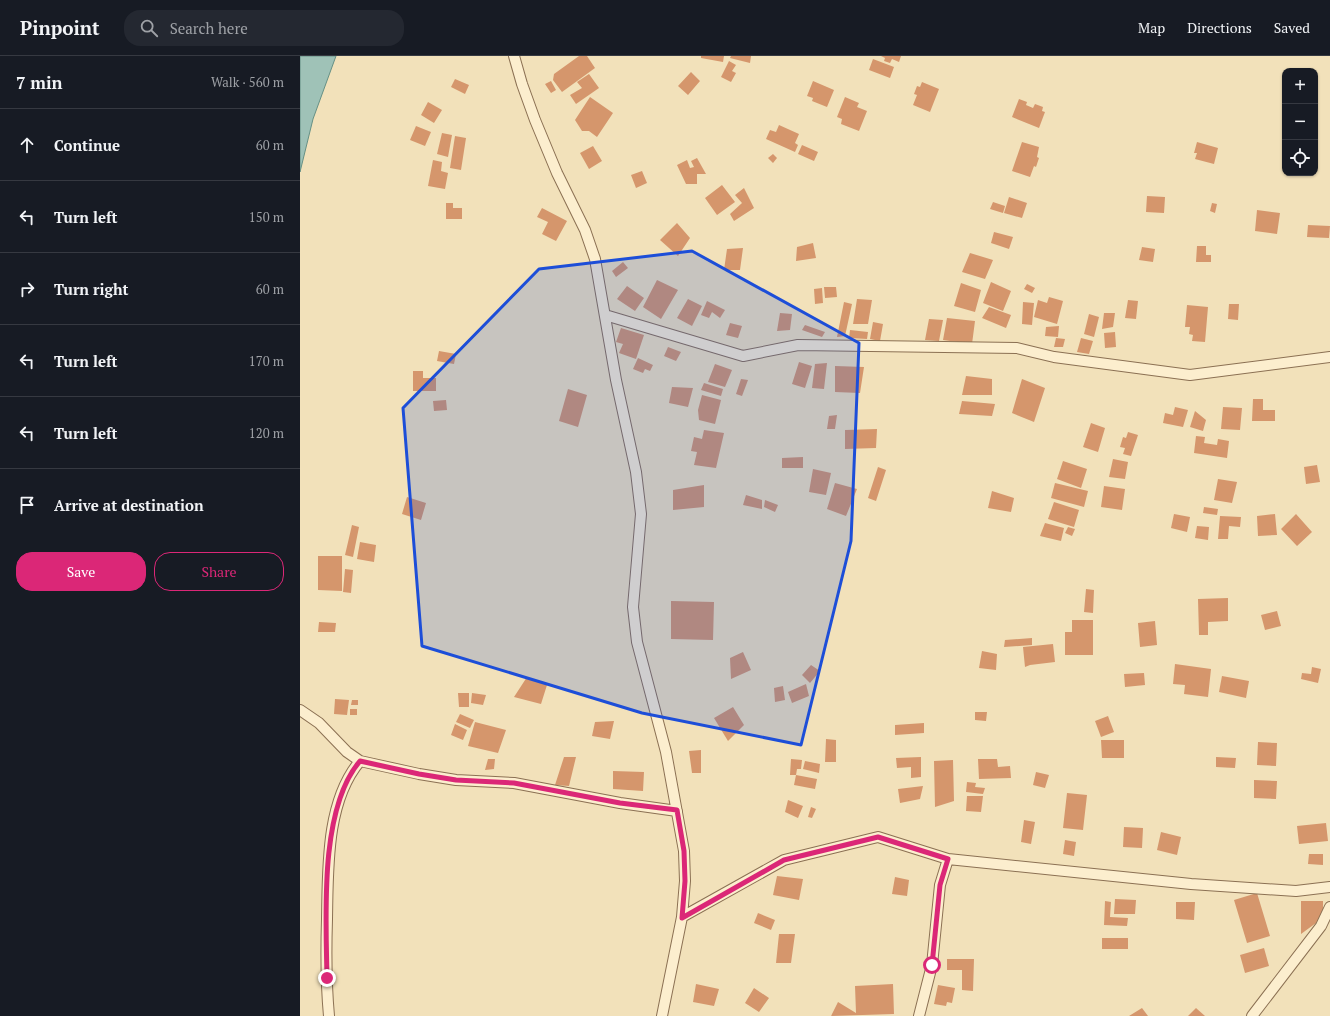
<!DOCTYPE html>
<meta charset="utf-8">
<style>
body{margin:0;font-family:"PT Serif",serif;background:#242831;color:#f1f3f6}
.controls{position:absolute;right:12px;top:12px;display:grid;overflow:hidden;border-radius:8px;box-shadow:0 1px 3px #0004}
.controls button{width:36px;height:36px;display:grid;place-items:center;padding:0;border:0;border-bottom:1px solid #363941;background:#171b24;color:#f1f3f6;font:20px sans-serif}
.stop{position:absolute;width:12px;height:12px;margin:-9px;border:3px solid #db2777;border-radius:50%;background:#fff}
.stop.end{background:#db2777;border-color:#fff;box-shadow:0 1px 4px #0008}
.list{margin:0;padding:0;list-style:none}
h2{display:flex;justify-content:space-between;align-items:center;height:52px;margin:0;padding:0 16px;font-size:17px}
h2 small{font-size:13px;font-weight:400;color:#9ea1a6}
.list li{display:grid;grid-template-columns:26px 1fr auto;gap:12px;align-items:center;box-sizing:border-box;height:72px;padding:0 16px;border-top:1px solid #363941}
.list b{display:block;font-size:15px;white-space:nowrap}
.list em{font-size:13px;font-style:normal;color:#9ea1a6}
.actions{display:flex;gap:8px;padding:12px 16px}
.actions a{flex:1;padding:9px 0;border:1px solid #db2777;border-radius:16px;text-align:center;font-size:14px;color:#db2777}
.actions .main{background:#db2777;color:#fff}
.icon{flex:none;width:22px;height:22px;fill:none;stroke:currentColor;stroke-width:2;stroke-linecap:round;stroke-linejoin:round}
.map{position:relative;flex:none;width:1030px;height:960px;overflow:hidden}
header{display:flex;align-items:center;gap:24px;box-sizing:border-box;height:56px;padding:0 20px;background:#171b24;border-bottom:1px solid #363941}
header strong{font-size:19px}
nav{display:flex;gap:22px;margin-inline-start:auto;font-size:14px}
.search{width:280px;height:36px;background:#242831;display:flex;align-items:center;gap:10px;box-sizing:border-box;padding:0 14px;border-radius:16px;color:#9ea1a6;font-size:15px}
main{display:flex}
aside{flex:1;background:#171b24}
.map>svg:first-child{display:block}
.water{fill:#9fc2b7;stroke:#669085}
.building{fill:#d5966c}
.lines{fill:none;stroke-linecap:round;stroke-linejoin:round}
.street-casing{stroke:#8b7053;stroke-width:12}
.street{stroke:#fceece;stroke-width:10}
.route{stroke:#db2777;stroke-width:5}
.marked{fill:#1d4ed8;fill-opacity:0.2;stroke:#1d4ed8;stroke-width:3;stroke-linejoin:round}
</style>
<header>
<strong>Pinpoint</strong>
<div class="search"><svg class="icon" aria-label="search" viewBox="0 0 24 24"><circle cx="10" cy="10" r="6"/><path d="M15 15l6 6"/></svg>Search here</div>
<nav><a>Map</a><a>Directions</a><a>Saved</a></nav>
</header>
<main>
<aside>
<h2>7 min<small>Walk · 560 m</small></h2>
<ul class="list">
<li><svg class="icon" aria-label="ahead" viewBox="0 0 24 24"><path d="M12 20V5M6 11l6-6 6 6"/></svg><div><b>Continue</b></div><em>60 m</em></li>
<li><svg class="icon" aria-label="left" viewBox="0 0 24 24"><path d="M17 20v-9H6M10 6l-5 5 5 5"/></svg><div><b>Turn left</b></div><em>150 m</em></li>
<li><svg class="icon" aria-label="right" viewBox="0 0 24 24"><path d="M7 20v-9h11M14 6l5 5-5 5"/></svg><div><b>Turn right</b></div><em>60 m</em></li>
<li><svg class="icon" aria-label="left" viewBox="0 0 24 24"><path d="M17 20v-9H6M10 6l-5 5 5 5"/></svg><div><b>Turn left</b></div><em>170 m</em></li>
<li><svg class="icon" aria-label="left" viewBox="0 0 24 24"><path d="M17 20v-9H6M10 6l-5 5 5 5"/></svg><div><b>Turn left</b></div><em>120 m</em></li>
<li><svg class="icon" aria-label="arrive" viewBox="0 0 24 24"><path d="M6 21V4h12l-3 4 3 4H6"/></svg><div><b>Arrive at destination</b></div></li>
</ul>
<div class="actions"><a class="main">Save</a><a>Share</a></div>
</aside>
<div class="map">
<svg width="1030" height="960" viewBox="0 0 1030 960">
<rect width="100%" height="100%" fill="#f2e1ba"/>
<path class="water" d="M0,0H36L13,63L0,116Z"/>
<path class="building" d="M279,0H287L295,12L262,36L253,24L254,18Z
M401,0H424L423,6L401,2Z
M431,0H451L450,7L430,2Z
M581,0H601L599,6L592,3L590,7L584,5L585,2Z
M573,3L594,11L590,22L569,14Z
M429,5L436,9L432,15L436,17L431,26L421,21Z
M391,16L400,25L388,39L378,30Z
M289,18L299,32L276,48L270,39L282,32L277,26Z
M155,23L169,29L165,38L151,31Z
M251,25L256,34L251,37L245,28Z
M513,25L534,34L527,51L512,45L513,42L507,40Z
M622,26L639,33L630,56L613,49L617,39L614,38L617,30L620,31Z
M290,41L313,57L297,81L289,75H282L275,64Z
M545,41L559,47L557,51L567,55L559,75L541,68L542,63L537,61Z
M719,43L727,46L726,49L733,52L735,48L743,51L742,55L745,56L739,72L712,61Z
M128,46L142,54L134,67L121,59Z
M479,69L499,78L495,87L498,89L495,96L466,83L470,74L476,76Z
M116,70L131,76L125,90L110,84Z
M142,77L152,79L148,101L137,98Z
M155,80L166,82L161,114L150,112Z
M722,86L739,91L737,101L739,102L736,111L734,110L730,121L712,115Z
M897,86L918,92L914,108L895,103L897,97H894Z
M502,89L518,96L514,105L498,98Z
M293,90L302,105L289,113L280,97Z
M473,98L477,102L473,107L468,102Z
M397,102L406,118H397V128H386L377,109L387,104L390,112L394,111L391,105Z
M133,104L142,106L141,115L148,117L145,133L128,130Z
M342,115L347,127L336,132L331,119Z
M422,129L435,146L417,159L405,142Z
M444,132L454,152L434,165L430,158L442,147L435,139Z
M847,140L865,141L864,157L846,156Z
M709,141L727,147L722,162L704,157Z
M693,146L705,150L703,157L690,153Z
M146,147H153V152H162V163H146Z
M912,147L917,148L915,157L910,155Z
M242,152L267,165L256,185L242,178L248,166L237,161Z
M957,154L980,157L977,178L955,175Z
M377,167L390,182L378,200L360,184Z
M1008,169L1030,170L1029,182L1007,181Z
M694,176L713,181L709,193L691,187Z
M513,187L516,202L496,205L497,191Z
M897,190H906V199H911V206H896Z
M842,191L855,193L853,206L839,204Z
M443,192L440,214H424L427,193Z
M670,197L693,204L685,223L662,216Z
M323,206L328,212L316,221L312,215Z
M357,224L378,234L361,263L343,251Z
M691,226L711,235L703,255L683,247Z
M661,227L681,234L675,256L654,250Z
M727,228L735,232L732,237L724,233Z
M327,230L344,242L335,255L317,243Z
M524,231H536L537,241L525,242Z
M522,232L523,247L515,248L514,233Z
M749,241L763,245L757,268L734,261L738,244L747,247Z
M388,243L402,250L392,270L377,262Z
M557,243L572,244L568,268H553Z
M828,244L838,245L836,263L825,262Z
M407,245L425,254L420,262L412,256L409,262L401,259Z
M544,246L552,248L545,280L537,281Z
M723,246L734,247L732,269L722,268Z
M929,248H939L938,264L928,263Z
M887,249L908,251L905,286L892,285L893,279L889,278L890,271H885Z
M689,251L711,259L706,272L682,262Z
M480,257L492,258L490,274L477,275Z
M804,257H815L813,271L802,273Z
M789,258L799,261L794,281L784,278Z
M647,262L675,265L672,288L643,284Z
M629,263L643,264L639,285L625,284Z
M573,266L583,268L580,285L570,283Z
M430,267L442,270L438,282L426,279Z
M505,269L525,276L522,281L502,274Z
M759,270L758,281L745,280L746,271Z
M321,272L344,279L336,303L319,297L323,288L316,286Z
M550,274L568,276L567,283L549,282Z
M815,276L816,291L805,292L804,277Z
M756,282L765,283L763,291H754Z
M781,282L793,285L789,298L777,296Z
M368,291L381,296L376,305L364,300Z
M139,295L156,298L154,308L137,305Z
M338,302L353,309L350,315L345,313L343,317L333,313Z
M499,306L512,310L505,332L492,328Z
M527,307L524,333L512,332L515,308Z
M415,308L432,314L425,331L408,326Z
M535,310L564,311L560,337L535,336Z
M113,315H123V322H136V335H113Z
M666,320L692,323V339H662Z
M441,323L448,324L442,340L436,338Z
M722,323L745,332L734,366L712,357Z
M404,327L423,333L421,340L401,334Z
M372,331L393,332L388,351L369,347Z
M268,333L287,339L278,371L259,365Z
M402,339L421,344L415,368L399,364L398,354Z
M953,343H963V354H975V365H952Z
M146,344L147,354L134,355L133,345Z
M662,345L695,348L692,360L659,358Z
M875,351L888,354L883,371L863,367L865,357L873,359Z
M923,351L942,352L940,374L921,373Z
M895,355L906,364L903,375L890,371Z
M537,359L535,373H527L529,360Z
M791,367L805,372L798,396L783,391Z
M577,373L576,392L545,393V374Z
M404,374L424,377L416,412L394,409L397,396L391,395L394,381L402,383Z
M828,376L838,379L831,400L823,398L825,392L820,391L823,381L826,382Z
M896,380L905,381L904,387L917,389L918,383L929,385L927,402L894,397Z
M503,401V412H482V402Z
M813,403L828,406L825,423L809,421Z
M763,405L787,413L781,432L757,423Z
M1017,409L1020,426L1006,428L1004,411Z
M578,411L586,414L576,445L568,442Z
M513,413L531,417L526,439L509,436Z
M918,423L937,426L932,447L914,444Z
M535,427L557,433L546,460L527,453Z
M755,427L788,435L784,451L751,442Z
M404,429V451L373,454V434Z
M804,430L825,433L822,454L801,451Z
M692,435L714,442L711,456L688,452Z
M446,439L462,444V453L443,449Z
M107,441L126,447L121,464L102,458Z
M465,444L478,449L475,456L464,451Z
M754,446L779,454L774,471L748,463Z
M904,451L918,453L917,459L903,457Z
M874,458L890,461L887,476L871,472Z
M975,458L977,479L958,480L957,460Z
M996,458L1012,476L997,490L981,473Z
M920,460L941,461L940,471L929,470L928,483H918Z
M745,467L764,472L761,485L740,480Z
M52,469L59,471L53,501L45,499Z
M897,470L909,471L908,484L895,482Z
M768,471L775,473L772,480L765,477Z
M60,486L76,489L74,506L57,503Z
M18,500H42V535L18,534Z
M45,513L53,514L51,537L43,536Z
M786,533L794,534L793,557L784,556Z
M928,542V565L908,566V579H899L898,543Z
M371,545L414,546L413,584L371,583Z
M977,555L981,570L965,574L961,559Z
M772,564H793V599H765V576H772Z
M855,565L857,589L840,591L838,567Z
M19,566L36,567L35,576H18Z
M732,582V589L704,591L705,584Z
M753,588L755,606L730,609L725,611L723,591Z
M682,595L697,598L696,614L679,612Z
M443,596L451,614L431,623L430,602Z
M875,608L911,613L908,641L884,638L885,629L873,628Z
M511,609L520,615L510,627L502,619Z
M1012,611L1021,613L1018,627L1001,623L1002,617L1011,618Z
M844,617L845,629L825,631L824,618Z
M922,620L949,625L946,642L919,636Z
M227,621L247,629L241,648L214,641Z
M506,628L509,640L492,647L488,636Z
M483,630L485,644L475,646L474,632Z
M158,637H169V651H159Z
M172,637L186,639L183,649L171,647Z
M35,643L49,644L47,659L34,658Z
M52,644H58V649H51Z
M433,651L444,669L428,685L414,662Z
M50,653H57V659H50Z
M675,656H687L686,665L675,664Z
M160,658L174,664L170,672L156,666Z
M808,660L814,676L801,681L795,665Z
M314,665L310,683L292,680L295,666Z
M175,666L206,674L198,697L168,690Z
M624,667V677L595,679V669Z
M155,668L167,674L163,684L151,679Z
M526,683L536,684V706H525Z
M801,684H824V702H802Z
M958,686L977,687L976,710L957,709Z
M401,694V717H392L389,695Z
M264,701H276L269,730L255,729Z
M621,701V721L611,722V711L597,712L596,702Z
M916,701L936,702L935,712L916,711Z
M188,703H195L194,713L185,714Z
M491,703L502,704L501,713H497L496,719H490Z
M678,703H697L698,711L710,710L711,722L679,723Z
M653,704L654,745L635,751L634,705Z
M505,705L520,708L519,717L503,713Z
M313,715L344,716L343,735L313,733Z
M736,716L749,719L745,732L733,729Z
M496,719L517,723L515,733L494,729Z
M954,724L977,725L976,743L954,742Z
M667,726L676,727L675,731L685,732L683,738L666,736Z
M623,730L620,743L600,747L598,733Z
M767,737L787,739L783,774L763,772Z
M667,740H683L681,756L666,755Z
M488,744L503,750L498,762L485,756Z
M511,751L516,753L512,762L508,761Z
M724,764L735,766L731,788L721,786Z
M1026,767L1028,785L999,788L997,770Z
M824,771L843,772L842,792L823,791Z
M861,776L881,781L877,799L857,794Z
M765,784L776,786L774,800L763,798Z
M1009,798H1023V809L1008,808Z
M477,820L503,823L499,844L473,839Z
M595,821L609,824L607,840L592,838Z
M957,837L970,880L947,887L934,844Z
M815,843L836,844L835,858H814Z
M805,845L811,846L810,861L828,862L827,870L804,869Z
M1001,845H1023V856L1016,867L1001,878Z
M876,846H895L894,864L876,863Z
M458,857L475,864L471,874L454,867Z
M479,878H495L491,907H476Z
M802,882H828V893H802Z
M964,892L969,910L945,917L940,899Z
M647,903H674L673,935L662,934V914H647Z
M396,928L419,933L414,950L393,946Z
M593,928L594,958L531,960L538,946L556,957L555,930Z
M638,929L655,932L652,947L647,946L646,950L634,948Z
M454,932L469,942L459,956L445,947Z
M842,952L848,960H829Z
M896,952L905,960H888Z"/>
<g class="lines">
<g class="street-casing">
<path id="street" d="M214,0L222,28L235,64L257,117L285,174L295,203L316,324L336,416L341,458L333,551L337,586L366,696L384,795L385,825L382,861L362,960
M305,259L443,300L498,289L717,292L754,301L890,319L1030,301
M0,654L19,667L47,696L60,705L119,718L156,724L214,727L320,747L377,755
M382,861L484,804L578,781L648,803L891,828L996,835L1030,831
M29,960C26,928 26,895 27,863C28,812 26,745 60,705
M619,960L632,909L640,829L648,803
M952,960L1021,870L1030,851"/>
</g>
<use href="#street" class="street"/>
</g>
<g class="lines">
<path class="route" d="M27,922C26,861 19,753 60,705L119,718L156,724L214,727L320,747L377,754L384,795L385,825L382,862L484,804L578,781L648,803L640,829L632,909"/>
</g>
<path class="marked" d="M392,195L559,287L551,485L501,689L342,657L122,590L103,352L239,213Z"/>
</svg>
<div class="controls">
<button>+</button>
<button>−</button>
<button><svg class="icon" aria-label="locate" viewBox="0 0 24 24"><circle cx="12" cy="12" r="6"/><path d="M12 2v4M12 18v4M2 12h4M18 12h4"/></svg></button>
</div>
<div class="stop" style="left:632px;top:909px"></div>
<div class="stop end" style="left:27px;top:922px"></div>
</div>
</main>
